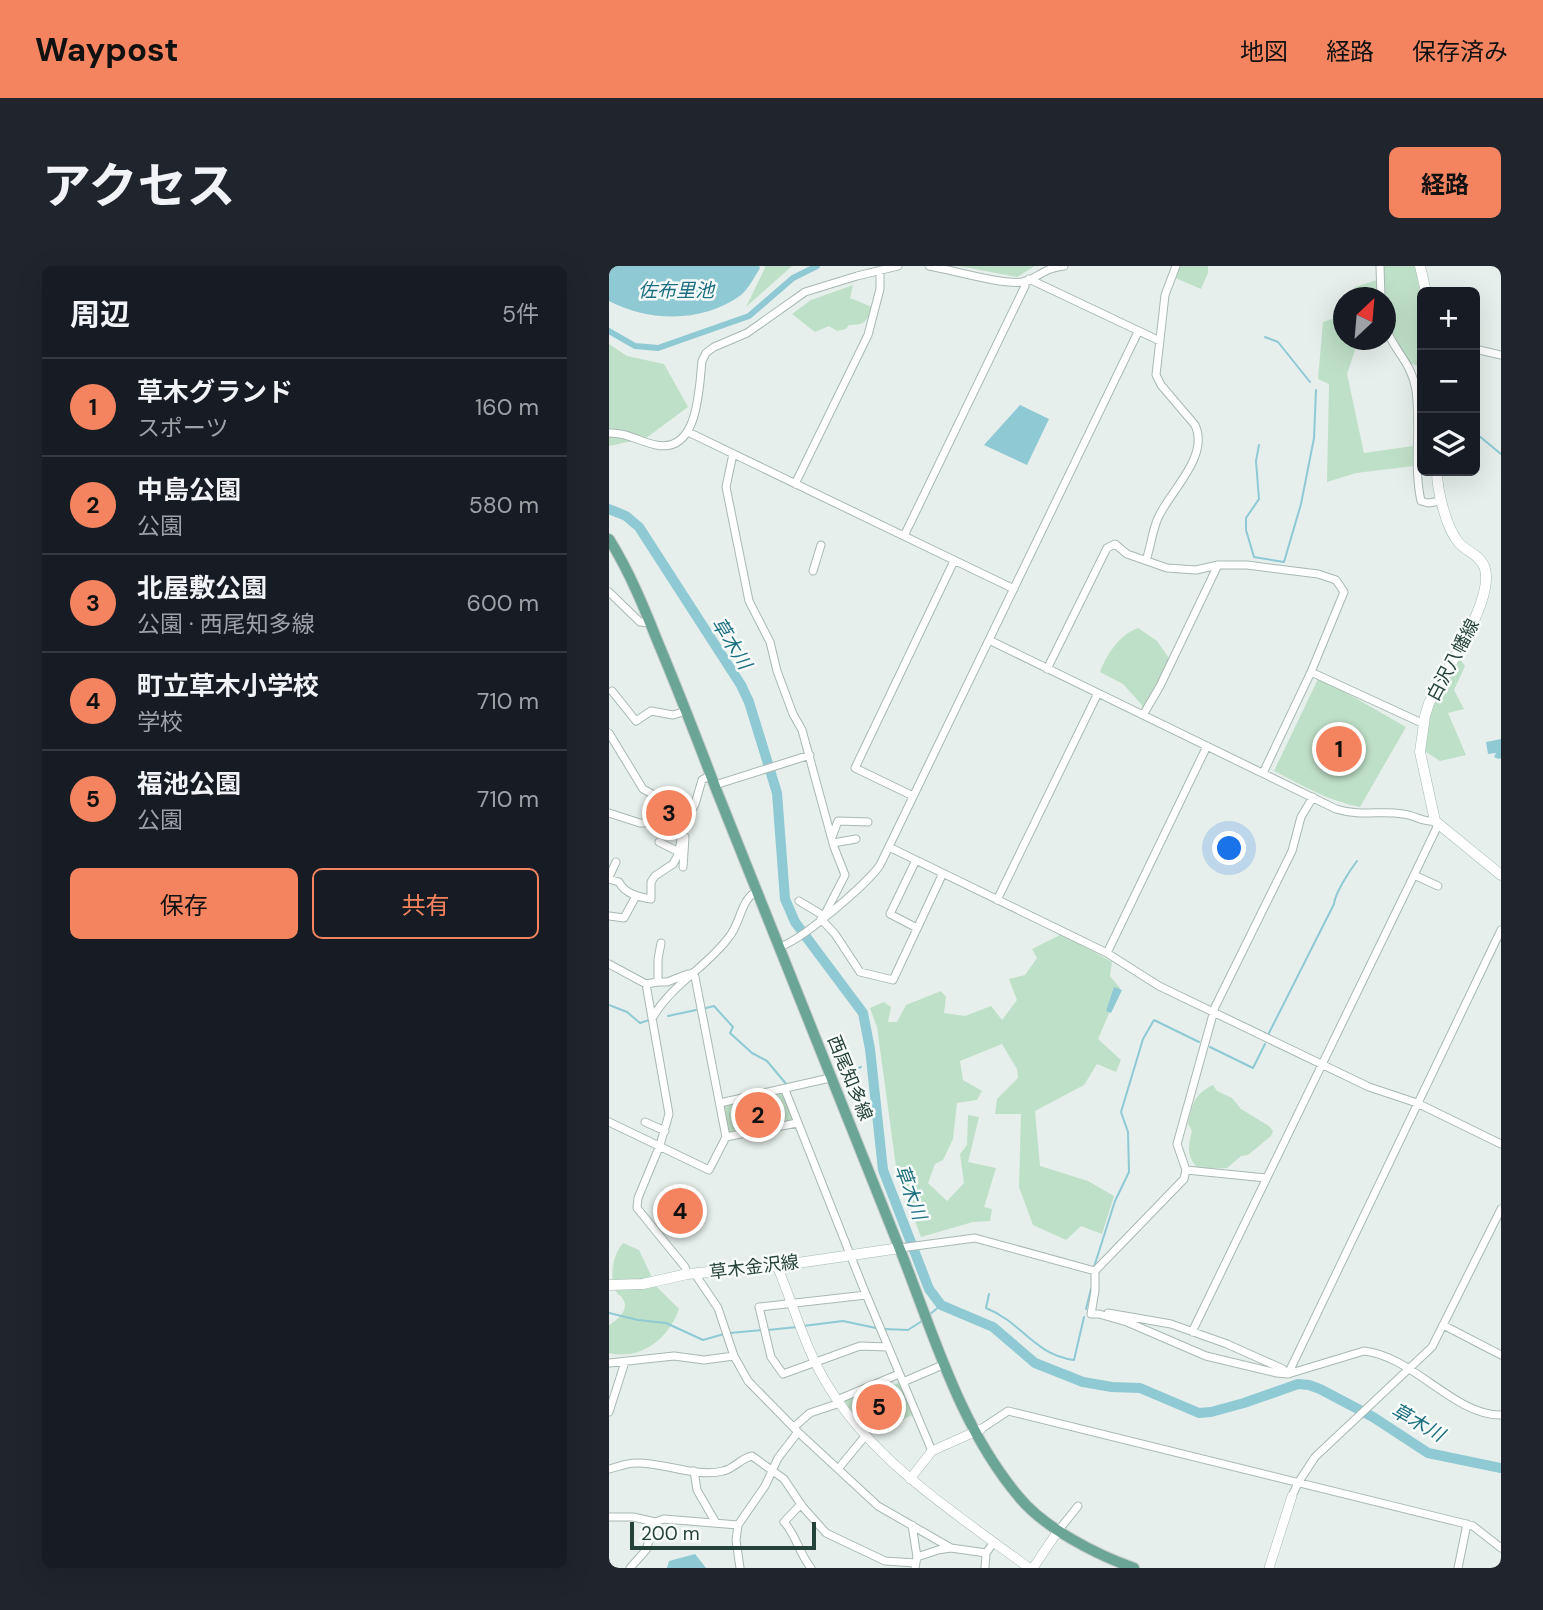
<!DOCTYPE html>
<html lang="ja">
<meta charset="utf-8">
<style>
body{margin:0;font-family:"DM Sans","Noto Sans JP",sans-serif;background:#20242c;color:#f1f3f6}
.controls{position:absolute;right:21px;top:21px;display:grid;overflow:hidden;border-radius:10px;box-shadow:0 7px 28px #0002}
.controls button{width:63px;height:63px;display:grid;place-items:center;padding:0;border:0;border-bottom:2px solid #363941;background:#171b24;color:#f1f3f6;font:35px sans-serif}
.compass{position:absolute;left:724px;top:21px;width:63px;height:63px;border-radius:50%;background:#171b24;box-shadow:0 7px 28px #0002;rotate:26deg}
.scale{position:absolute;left:21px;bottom:18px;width:186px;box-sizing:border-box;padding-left:7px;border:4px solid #24423a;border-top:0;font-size:19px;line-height:24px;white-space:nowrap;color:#24423a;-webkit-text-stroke:5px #f7fbf9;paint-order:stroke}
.you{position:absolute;left:621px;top:583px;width:24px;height:24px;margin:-18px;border:5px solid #fff;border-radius:50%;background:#1a73e8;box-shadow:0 0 0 10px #1a73e833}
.badge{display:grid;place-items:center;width:46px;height:46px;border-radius:50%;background:#f4845f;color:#111;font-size:23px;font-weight:700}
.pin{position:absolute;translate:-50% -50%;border:4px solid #fff;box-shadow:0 2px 7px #0006}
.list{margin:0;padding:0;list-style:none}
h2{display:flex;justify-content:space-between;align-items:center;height:91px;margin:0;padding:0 28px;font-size:30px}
h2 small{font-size:23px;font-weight:400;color:#9ea1a6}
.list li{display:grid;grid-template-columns:46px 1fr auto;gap:21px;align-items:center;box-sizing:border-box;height:98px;padding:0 28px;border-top:2px solid #363941}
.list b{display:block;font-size:26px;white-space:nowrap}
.list p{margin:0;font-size:23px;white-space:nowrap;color:#9ea1a6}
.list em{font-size:23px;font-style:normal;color:#9ea1a6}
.actions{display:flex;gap:14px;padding:21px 28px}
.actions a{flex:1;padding:16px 0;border:2px solid #f4845f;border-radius:10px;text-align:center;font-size:24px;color:#f4845f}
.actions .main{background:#f4845f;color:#111}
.icon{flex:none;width:38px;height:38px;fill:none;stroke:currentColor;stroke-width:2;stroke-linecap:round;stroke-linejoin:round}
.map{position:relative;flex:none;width:892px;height:1302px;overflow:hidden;border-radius:10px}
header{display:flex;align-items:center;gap:42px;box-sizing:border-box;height:98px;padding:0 35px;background:#f4845f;color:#111}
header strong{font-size:33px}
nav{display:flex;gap:38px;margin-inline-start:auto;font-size:24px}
.intro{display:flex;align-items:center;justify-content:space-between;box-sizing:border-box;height:168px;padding:0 42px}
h1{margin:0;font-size:49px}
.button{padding:18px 32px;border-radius:10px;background:#f4845f;color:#111;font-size:24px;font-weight:700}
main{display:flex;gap:42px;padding:0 42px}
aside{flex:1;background:#171b24;border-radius:10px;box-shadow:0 7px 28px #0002}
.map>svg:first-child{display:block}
.green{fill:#bfe0c8}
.water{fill:#8ec9d4}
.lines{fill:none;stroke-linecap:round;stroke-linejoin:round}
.stream{stroke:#8ec9d4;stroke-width:2}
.canal{stroke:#8ec9d4;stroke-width:6}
.river{stroke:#8ec9d4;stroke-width:10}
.minor-casing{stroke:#a8b8b2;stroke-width:9}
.tertiary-casing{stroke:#a8b8b2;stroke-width:10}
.secondary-casing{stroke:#a4bbb3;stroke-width:11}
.primary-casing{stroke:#c2cac8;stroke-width:12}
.minor{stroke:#fff;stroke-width:7}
.tertiary{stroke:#fff;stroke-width:9}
.secondary{stroke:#fff;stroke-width:10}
.primary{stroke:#6aa596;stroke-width:10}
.labels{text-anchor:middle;stroke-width:5;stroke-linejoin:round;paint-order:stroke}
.street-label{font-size:18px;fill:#24423a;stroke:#f7fbf9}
.water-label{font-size:19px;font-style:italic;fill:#1c6f80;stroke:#f7fbf9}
</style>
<header>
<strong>Waypost</strong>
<nav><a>地図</a><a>経路</a><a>保存済み</a></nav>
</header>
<div class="intro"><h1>アクセス</h1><a class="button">経路</a></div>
<main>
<aside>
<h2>周辺<small>5件</small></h2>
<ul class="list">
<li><span class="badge">1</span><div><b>草木グランド</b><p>スポーツ</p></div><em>160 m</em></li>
<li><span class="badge">2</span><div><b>中島公園</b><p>公園</p></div><em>580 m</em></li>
<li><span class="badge">3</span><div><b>北屋敷公園</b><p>公園 · 西尾知多線</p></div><em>600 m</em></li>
<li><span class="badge">4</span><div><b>町立草木小学校</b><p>学校</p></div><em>710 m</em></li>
<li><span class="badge">5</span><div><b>福池公園</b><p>公園</p></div><em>710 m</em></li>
</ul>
<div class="actions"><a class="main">保存</a><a>共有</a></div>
</aside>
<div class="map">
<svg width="892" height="1302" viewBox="0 0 892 1302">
<rect width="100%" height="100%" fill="#e6efeb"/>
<path class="green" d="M155,0H183L137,41L156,2Z
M350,0H426L408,11Z
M562,0H599V7L592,23L562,10Z
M774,0H806L813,38V102L801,97L779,59L777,60L776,32H740L746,21L774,12Z
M244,19L241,32L263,41C258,56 256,59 240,59L237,63L228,65L220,60L206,66L183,48L202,34Z
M734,41V74H755L748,78L738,108L755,187L804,180L805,200L747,207L718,216L720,118L709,113L714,56L729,51Z
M0,78L18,90L55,98L79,141L37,172L0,180Z
M529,362L548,375L562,395L537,442L533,443V439L514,418L491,406C498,388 510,369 529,362Z
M848,389L856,400L845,424L855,443L839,447L857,489L831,495L814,484L818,450Z
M709,413L741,429L797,461L751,541C719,535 693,519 665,505Z
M453,668L503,696L501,710L511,722L489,773L512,794L507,806L488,798L475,819L426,845L431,900L479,915L505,930L493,968L472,960L457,974L424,959L410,921L412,848H386L388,833L409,812L408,803L393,778L351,795L354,814L373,825L368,834L348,837L344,873L334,894L326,898L319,917L338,935L355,917L351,888L358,879L359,849L370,851L359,896L387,902L375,941L383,943L381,955L364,956L312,971L288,908L268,761L261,742L275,736L282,741L279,756H288L297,739L332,725L337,731L335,747L356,750L382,740L393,754L408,734L400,713L416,709L428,692L423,683Z
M604,819L608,825L623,832L632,843L660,860L664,865L662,870L639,889L632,890L618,902L590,903C577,891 579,881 583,865L579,858C584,838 584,829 604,819Z
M171,827L174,829L185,856L120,869L114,842L117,839Z
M14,977L30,984L47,1020L70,1043C60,1072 32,1095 0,1087V1059C8,1054 21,1044 14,1033C10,1026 10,1032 7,1025C0,1009 4,989 14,977Z
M294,1116L308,1147L257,1169L228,1134Z"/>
<path class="water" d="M0,0H150L151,2C146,10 140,22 132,29C94,57 40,56 0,35Z
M411,139L440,153L418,199L375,179Z
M892,473V492L890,493L885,491L887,487L879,488L877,476Z
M505,721L513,724L502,747L497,745Z
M86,1288L97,1302H58L60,1295Z"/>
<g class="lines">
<path class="stream" d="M656,71L669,76L701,116
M869,169L892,188
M650,179L647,195L650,233L637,252V264L645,291L675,296L692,238L705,172L707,124
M0,739L18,746L31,757L40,754
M97,742L105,740L124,761L121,767L143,787L158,795L178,819
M59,750L87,744
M660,767L725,638C726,627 741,604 748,595
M601,781L644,802L656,778
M232,809L252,801
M485,1001L506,935L520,906L519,866L512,846L534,773L545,754L590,776
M380,1028L377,1042C414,1057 424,1088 465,1094L475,1051
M477,1043L482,1023
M0,1047L29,1054L57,1057L94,1074L115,1068
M320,1049L332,1039
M194,1060L234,1055L267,1062
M276,1063L299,1064L313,1055
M159,1064L188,1061
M121,1067L153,1064"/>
<path class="canal" d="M0,65L26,80L49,82L140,50L184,12L208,0"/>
<path class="river" d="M0,243L17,250L30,261L132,419L140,436L168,527L176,633L186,656L254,747L261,783L274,904L320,1023L332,1039L384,1061L426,1097L474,1116L503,1121L531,1122L590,1147L602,1146L635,1137L689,1118L700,1119L711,1123L764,1151L819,1187L892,1202"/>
<g class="minor-casing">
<path id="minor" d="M320,0C343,4 393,19 414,16C428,13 434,2 455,0
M771,0L772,32
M420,13L551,75
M776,59C783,84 802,94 807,124C812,161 804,199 812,235L819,237L832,235
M866,83L892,89
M79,166L405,323
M0,167C16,166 32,176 47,179C90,188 90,121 93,95L97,87L105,81L138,67L196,26L248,10L289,0
M124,188L117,221L140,335L161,376L168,405L184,448L193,464L225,581L236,609L216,648
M186,218L259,69L271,23V4
M295,270L416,20V15
M537,294C542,281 543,265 549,252C561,225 601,190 586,159L552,119L547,109L556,29L567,0
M204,305L212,279
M0,326L31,356L41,357
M380,374L727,543C753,551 770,544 794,548C805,549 816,557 826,555
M438,403L498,282L506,278L518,288L558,302L587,304L609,299H638L709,308L727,314L735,326L702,406L654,507
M702,406L815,458
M3,425L27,455L42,445L64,449L77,445
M534,449L551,420L609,299
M0,467L34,523L56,535L79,552
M106,519L201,489
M304,530L246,502L345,295
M704,531L692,551L683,585L606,741L568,878L577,904L575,913L486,1005V1025L482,1048H490L518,1056L597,1090L668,1107L679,1108L755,1085C804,1090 846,1150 892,1149
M0,547L31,557H46L56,535
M223,571L229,555L259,556
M50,576L70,586
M224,577L247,573
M280,581L498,687L550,720L760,821L808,837L892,878
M307,594L281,648L308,662
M74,601L76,571
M805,609L829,559
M0,611L7,596
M0,613L10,616C16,628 30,631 42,633V616L46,610L64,598L69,589L75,559L86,538L93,514L102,509
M388,634L489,427
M190,635L215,650
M0,650L15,652L27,630
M212,653L226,668L251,706L284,714L334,607
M169,681C189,678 259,617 271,599L529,66
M498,687L598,480
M0,698L37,718L49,716V693L52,677
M49,716H58L79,708
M37,718L60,848L51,879L29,932L28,942L76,1001L78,1008
M44,751C63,718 98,701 120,671C132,657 131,634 148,625
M176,824L254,1021L323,1185
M111,837L221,812
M0,856L100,904L117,871L86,711L83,707
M36,856L56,865
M117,871L188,857
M577,904L657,912
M291,982L366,972L486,1005
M86,1008L109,1042L125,1090L139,1115L189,1166L269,1240L342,1282L377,1287
M257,1029L150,1041L162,1091L174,1108L251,1080L279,1081
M499,1047L562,1058L618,1078L674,1103L678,1107
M836,1060L892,1089
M583,1066L805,609L829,620
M0,1097L65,1090L95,1094L125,1090
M679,1108L892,664
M294,1116L336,1098
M228,1134L290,1108
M0,1146L16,1096
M185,1161L201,1147L231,1137
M372,1163L399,1145L853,1257L864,1260L892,1282
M0,1203C9,1201 17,1197 27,1197C54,1196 87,1212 114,1205C125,1203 132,1192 143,1190L175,1213L193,1240L217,1267L276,1295L307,1297
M229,1203L257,1169
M85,1205L88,1224L107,1257
M683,1230L689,1217L706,1191L823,1081L892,943
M192,1238L175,1256C187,1269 190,1287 202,1302
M0,1251H24L46,1256
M303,1259L308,1291L306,1302
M449,1265L469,1240
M308,1291L329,1284L341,1282
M21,1302L37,1284L46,1256L55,1253L129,1259
M131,1302L127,1274L129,1259L156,1220L169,1192L189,1166
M376,1302L377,1287L385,1276
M849,1302L858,1258"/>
</g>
<g class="tertiary-casing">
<path id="tertiary" d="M168,1000C185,1040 197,1086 221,1123C269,1199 349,1249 420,1302
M301,1213L323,1185L372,1163
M424,1302L449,1265
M660,1302L683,1230"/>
</g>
<g class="secondary-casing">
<path id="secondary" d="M811,0L817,26
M828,205C828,224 837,262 850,277C858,286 873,290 876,303C885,336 835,406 820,437L816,450L811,486L826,555L892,609
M0,1019L34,1018L78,1008L168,1000L291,982"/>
</g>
<g class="primary-casing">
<path id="primary" d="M0,273C20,305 34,339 48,374C69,424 88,473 107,523C168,676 229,828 290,981C324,1066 350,1160 410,1231C435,1262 488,1289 525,1302"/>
</g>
<use href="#minor" class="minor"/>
<use href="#tertiary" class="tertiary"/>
<use href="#secondary" class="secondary"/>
<use href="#primary" class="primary"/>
</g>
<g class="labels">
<g class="street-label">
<text transform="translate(844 394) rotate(-62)" y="6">白沢八幡線</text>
<text transform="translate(241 812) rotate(68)" y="6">西尾知多線</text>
<text transform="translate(145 1001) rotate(-7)" y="6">草木金沢線</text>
</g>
<g class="water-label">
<text x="67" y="31">佐布里池</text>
<text transform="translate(123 377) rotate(58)" y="7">草木川</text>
<text transform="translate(302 926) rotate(70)" y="7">草木川</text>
<text transform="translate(809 1156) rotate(29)" y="7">草木川</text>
</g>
</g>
</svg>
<div class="controls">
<button>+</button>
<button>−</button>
<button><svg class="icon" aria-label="layers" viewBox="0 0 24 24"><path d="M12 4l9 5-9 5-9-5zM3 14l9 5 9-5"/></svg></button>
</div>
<svg class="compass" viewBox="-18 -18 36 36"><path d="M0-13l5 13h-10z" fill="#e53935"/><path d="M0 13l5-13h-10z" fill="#9ea1a6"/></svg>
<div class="scale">200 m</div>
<div class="you"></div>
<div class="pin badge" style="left:730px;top:483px">1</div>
<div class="pin badge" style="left:149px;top:849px">2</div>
<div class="pin badge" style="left:60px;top:547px">3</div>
<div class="pin badge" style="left:71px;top:945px">4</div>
<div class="pin badge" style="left:270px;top:1141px">5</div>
</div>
</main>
